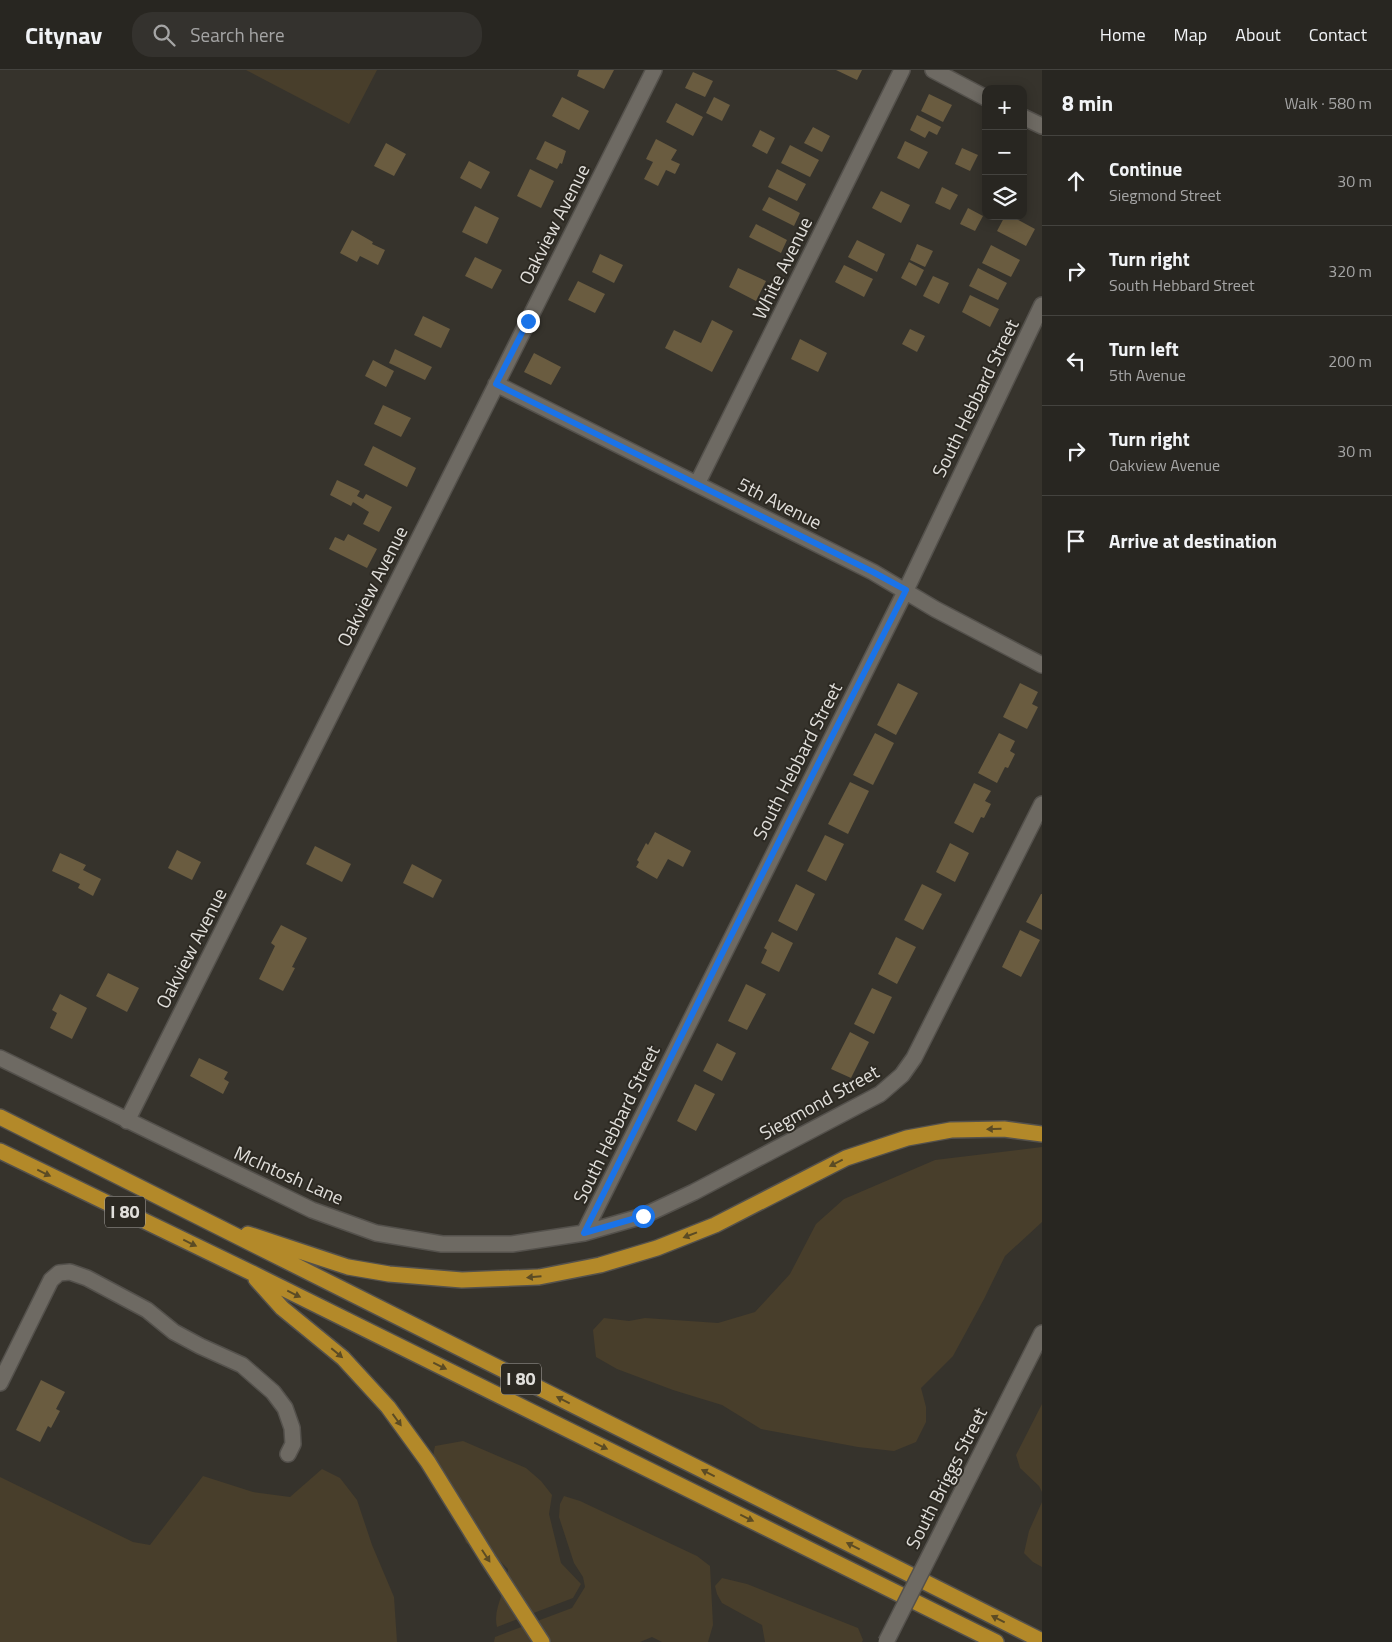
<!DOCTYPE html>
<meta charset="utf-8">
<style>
body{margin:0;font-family:"Titillium Web",sans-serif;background:#34322e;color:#f1f3f6}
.controls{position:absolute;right:15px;top:15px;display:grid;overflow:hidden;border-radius:10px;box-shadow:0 2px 12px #0003}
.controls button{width:45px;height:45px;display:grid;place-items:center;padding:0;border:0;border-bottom:1px solid #44433f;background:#282621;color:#f1f3f6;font:25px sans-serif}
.stop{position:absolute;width:15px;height:15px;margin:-11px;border:4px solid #1a73e8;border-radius:50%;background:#fff}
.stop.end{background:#1a73e8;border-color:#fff;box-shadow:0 1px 5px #0008}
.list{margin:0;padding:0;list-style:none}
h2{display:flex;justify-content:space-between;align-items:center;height:65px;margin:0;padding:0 20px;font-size:21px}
h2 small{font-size:16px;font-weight:400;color:#a5a5a5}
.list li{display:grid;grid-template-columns:32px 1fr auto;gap:15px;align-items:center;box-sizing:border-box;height:90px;padding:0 20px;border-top:1px solid #44433f}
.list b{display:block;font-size:19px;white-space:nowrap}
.list p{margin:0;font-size:16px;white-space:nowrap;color:#a5a5a5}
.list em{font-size:16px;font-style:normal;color:#a5a5a5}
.icon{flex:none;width:28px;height:28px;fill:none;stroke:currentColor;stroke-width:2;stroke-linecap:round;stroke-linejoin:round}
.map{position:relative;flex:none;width:1042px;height:1572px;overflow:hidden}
header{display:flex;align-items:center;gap:30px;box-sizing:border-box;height:70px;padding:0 25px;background:#282621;border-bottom:1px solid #44433f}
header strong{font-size:24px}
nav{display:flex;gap:28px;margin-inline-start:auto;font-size:18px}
.search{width:350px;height:45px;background:#34322e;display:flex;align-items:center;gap:12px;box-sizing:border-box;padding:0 18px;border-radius:20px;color:#a5a5a5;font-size:19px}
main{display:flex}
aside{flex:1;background:#282621}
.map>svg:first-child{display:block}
.green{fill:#483e2b}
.building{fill:#6a5c40}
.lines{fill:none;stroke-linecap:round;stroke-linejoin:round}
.minor-casing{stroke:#54514c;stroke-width:18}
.highway-casing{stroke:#54514c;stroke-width:18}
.minor{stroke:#6e6a63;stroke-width:15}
.highway{stroke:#b38929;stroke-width:15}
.minor-bridge-casing{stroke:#54514c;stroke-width:18;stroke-linecap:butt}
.minor-bridge{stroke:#6e6a63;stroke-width:15}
.oneway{fill:#5b4b24}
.route{stroke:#1a73e8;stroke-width:6}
.labels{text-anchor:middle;stroke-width:4;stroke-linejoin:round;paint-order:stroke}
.shield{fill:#2c2922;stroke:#aba8a4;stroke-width:1}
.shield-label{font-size:18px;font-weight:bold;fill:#e1dfdb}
.street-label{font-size:19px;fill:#e1dfdb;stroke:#2c2922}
</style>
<header>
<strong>Citynav</strong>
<div class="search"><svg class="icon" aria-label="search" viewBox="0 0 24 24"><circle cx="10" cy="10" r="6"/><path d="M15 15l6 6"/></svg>Search here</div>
<nav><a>Home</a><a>Map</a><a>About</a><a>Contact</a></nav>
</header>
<main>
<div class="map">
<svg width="1042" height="1572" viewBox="0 0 1042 1572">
<rect width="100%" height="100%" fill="#36332c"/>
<path class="green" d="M246,0H377L349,54Z
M1042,1077V1152L1005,1186L984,1229L953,1286L921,1318L926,1337V1352L916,1372L894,1381L858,1377L761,1359L722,1335L673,1320L617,1299L596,1287L593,1260L604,1248L629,1251L645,1248L718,1253L755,1242L790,1204L816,1154L844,1129L935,1090Z
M1042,1334V1422L1039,1416L1020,1398L1016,1385Z
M463,1371L526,1398L541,1411L552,1425L549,1444L561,1493L581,1514L573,1528L497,1557C492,1537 508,1519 508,1499L501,1492L466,1473L457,1449L431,1396L435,1376Z
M322,1399L340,1408L357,1430L372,1475L394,1527L397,1572H0V1407L133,1472L150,1475L203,1406L253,1422L290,1427Z
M564,1426L580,1431L697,1486L710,1496L713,1555L708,1572H662L652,1567L640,1572H494L495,1567L572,1538L585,1517L583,1507L574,1493L559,1447L560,1434Z
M1042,1432V1497L1033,1492L1024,1483L1029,1461Z
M722,1508L747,1514L858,1558L863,1570L862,1572H765L762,1555L722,1533L717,1524L715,1516Z"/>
<path class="building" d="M579,0H614L604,19L577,6Z
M836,0H862L857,10Z
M693,2L713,11L705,27L685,18Z
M929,24L952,35L943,52L921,41Z
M562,27L589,41L579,60L552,46Z
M714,27L730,35L722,51L706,43Z
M676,33L703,47L693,66L666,52Z
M917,45L941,57L937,65L929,61L925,68L910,60Z
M813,57L830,66L822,82L804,73Z
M760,60L775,68L767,84L752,76Z
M656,69L677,80L671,90L680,94L675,104L666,100L658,116L644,109L653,92L646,89Z
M545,71L566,81L562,94L560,93L557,99L536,89Z
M905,71L928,82L919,99L897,88Z
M386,73L406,84L394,106L374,96Z
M790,75L819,90L810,107L781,93Z
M962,78L978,85L970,101L955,94Z
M469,91L490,102L481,119L460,108Z
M530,99L554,111L541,138L517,126Z
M777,99L806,114L797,131L768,117Z
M942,117L958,125L950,140L935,133Z
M881,121L910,135L901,153L872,138Z
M769,127L800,143L794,156L762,140Z
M475,136L499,148L487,174L462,162Z
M968,138L983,146L975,161L960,154Z
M1005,146H1011L1035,159L1026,176L997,161Z
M756,154L787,170L781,183L749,167Z
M352,160L373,172L372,174L385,180L378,195L360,186L357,192L340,183Z
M857,170L885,184L877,202L848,187Z
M917,174L933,181L925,197L910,190Z
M991,175L1020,190L1011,207L982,193Z
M600,184L623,195L614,213L592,202Z
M475,187L502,200L492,219L465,206Z
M909,192L924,200L916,216L901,208Z
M844,195L873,209L864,227L835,212Z
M738,198L766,211L756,231L729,217Z
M978,198L1007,213L998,230L969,216Z
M933,206L949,213L939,234L923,226Z
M578,211L605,224L595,243L568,230Z
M970,225L999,239L990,257L962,242Z
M423,246L450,259L441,278L414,265Z
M712,250L733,261L712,302L665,278L674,260L701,273Z
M910,259L925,266L917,282L902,274Z
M800,269L827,283L818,302L791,289Z
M395,279L432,297L425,310L389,293Z
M534,283L561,297L551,315L524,302Z
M373,290L394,301L386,317L365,306Z
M383,335L411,348L401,367L374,354Z
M373,376L416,398L407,417L364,395Z
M337,410L360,421L357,426L363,429L366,424L392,437L379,462L363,454L369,442L353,432L351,436L330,425Z
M348,464L377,479L367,498L329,479L335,467L344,471Z
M898,613L918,623L896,665L877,655Z
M1020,613L1038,622L1032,634L1038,637L1027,659L1003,647Z
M875,663L894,673L873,715L853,705Z
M999,663L1015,671L1010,681L1015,684L1008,698L1005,697L997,713L978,703Z
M850,712L869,721L848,764L828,754Z
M974,713L991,721L985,731L991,734L984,748L981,747L973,763L954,753Z
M655,762L691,781L683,797L668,789L657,809L636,797L639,792L637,790L646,773L648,775Z
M825,765L844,774L826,811L807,801Z
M950,773L969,783L955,812L936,802Z
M315,776L351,794L342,812L306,794Z
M177,780L201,792L192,810L168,798Z
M60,783L86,795L83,800L101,809L93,826L78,818L80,814L52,801Z
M412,794L442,810L433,828L403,813Z
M796,814L815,824L797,861L778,851Z
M922,814L942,824L923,860L904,850Z
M1041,824H1042V860L1026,852Z
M281,855L307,868L292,897L295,898L283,921L259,909L275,876L271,873Z
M1020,860L1040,870L1021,907L1002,897Z
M772,862L793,873L779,902L761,893L767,880L764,878Z
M896,867L916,877L897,914L878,904Z
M108,903L139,918L127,942L96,926Z
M746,914L766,924L747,960L728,951Z
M872,918L892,927L874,964L854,954Z
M60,924L87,938L72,969L50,958L57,943L52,940Z
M850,962L869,972L851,1008L831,999Z
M717,973L736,983L722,1011L703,1001Z
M199,988L228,1002L224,1009L229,1012L223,1024L190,1006Z
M695,1014L715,1024L696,1061L677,1051Z
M41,1310L65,1322L56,1339L60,1341L51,1358L48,1356L40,1372L16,1360Z"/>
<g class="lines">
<g class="minor-casing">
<path id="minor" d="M933,0L986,28
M1023,47L1042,56
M496,314L873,502L935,539L1042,595
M697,414L902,0
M0,988L312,1140L376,1163L442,1174H512L584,1163L643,1146L694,1122L880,1024L902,1005L914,988L1042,734
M127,1051L654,0
M584,1163L906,520L1042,235
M0,1313L51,1210L59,1203L70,1202L87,1208L147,1240L174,1262L200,1276L242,1295L273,1322L285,1338L292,1358L293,1374L288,1384
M945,1455L1042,1263"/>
</g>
<g class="highway-casing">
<path id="highway" d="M0,1047L1042,1571
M0,1081L250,1202L996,1572
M248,1164L348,1197L389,1204L462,1210L539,1207L600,1195L657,1178L715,1155L846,1088L907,1068L951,1060L1004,1059L1042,1064
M256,1209L282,1238L343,1288L388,1337L428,1392L488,1489L542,1572"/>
</g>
<use href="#minor" class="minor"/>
<use href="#highway" class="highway"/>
<g class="minor-bridge-casing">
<path id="minor-bridge" d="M886,1572L945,1455"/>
</g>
<use href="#minor-bridge" class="minor-bridge"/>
</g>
<defs><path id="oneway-solid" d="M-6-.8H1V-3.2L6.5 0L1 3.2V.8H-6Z" transform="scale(1.25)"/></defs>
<g class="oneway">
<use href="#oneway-solid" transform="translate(994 1059) rotate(179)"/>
<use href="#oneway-solid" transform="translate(836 1093) rotate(153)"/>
<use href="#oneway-solid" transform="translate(44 1103) rotate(26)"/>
<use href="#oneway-solid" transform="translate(690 1165) rotate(159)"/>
<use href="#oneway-solid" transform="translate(190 1173) rotate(26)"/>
<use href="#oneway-solid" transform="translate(534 1207) rotate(175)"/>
<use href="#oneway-solid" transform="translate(294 1224) rotate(26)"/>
<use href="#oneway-solid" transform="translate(337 1283) rotate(40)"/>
<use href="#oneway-solid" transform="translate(440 1296) rotate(26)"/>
<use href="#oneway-solid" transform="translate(563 1330) rotate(-153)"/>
<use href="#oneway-solid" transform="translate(397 1350) rotate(54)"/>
<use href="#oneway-solid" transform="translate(601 1376) rotate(26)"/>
<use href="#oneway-solid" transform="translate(708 1403) rotate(-153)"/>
<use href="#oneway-solid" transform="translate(747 1448) rotate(26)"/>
<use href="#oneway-solid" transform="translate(853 1476) rotate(-153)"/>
<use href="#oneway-solid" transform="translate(486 1486) rotate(57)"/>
<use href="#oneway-solid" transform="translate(998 1549) rotate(-153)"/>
</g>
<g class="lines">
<path class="route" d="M528,251L496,314L873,502L906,520L724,880L584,1163L643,1146"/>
</g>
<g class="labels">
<g class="shield">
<rect x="105" y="1126.5" width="40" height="31" rx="4"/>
<rect x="501" y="1293.5" width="40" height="31" rx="4"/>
</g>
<g class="shield-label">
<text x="125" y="1148">I 80</text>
<text x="521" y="1315">I 80</text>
</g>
<g class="street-label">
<text transform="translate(554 154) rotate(-63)" y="7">Oakview Avenue</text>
<text transform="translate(782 198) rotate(-64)" y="7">White Avenue</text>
<text transform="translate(975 328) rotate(-64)" y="7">South Hebbard Street</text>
<text transform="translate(780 433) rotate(27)" y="7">5th Avenue</text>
<text transform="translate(372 516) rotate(-63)" y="7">Oakview Avenue</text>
<text transform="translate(797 691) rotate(-63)" y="7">South Hebbard Street</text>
<text transform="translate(191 878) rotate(-63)" y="7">Oakview Avenue</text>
<text transform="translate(819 1032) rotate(-29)" y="7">Siegmond Street</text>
<text transform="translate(616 1054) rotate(-64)" y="7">South Hebbard Street</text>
<text transform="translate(289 1105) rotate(24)" y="7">McIntosh Lane</text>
<text transform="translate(946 1408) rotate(-63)" y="7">South Briggs Street</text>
</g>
</g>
</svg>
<div class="controls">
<button>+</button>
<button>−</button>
<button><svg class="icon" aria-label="layers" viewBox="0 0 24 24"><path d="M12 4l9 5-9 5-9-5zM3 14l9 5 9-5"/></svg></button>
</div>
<div class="stop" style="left:643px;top:1146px"></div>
<div class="stop end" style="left:528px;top:251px"></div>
</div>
<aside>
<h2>8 min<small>Walk · 580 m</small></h2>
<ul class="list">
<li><svg class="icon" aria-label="ahead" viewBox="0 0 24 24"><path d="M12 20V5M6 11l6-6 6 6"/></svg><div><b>Continue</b><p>Siegmond Street</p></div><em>30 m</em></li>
<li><svg class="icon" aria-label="right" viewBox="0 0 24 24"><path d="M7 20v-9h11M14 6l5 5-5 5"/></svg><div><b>Turn right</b><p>South Hebbard Street</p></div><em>320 m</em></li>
<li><svg class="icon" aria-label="left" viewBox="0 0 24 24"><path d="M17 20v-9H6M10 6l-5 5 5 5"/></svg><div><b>Turn left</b><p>5th Avenue</p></div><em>200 m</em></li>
<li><svg class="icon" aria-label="right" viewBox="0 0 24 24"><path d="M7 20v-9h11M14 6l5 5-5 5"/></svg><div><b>Turn right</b><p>Oakview Avenue</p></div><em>30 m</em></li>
<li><svg class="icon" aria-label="arrive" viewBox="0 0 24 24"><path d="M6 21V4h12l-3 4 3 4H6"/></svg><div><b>Arrive at destination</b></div></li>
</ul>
</aside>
</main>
